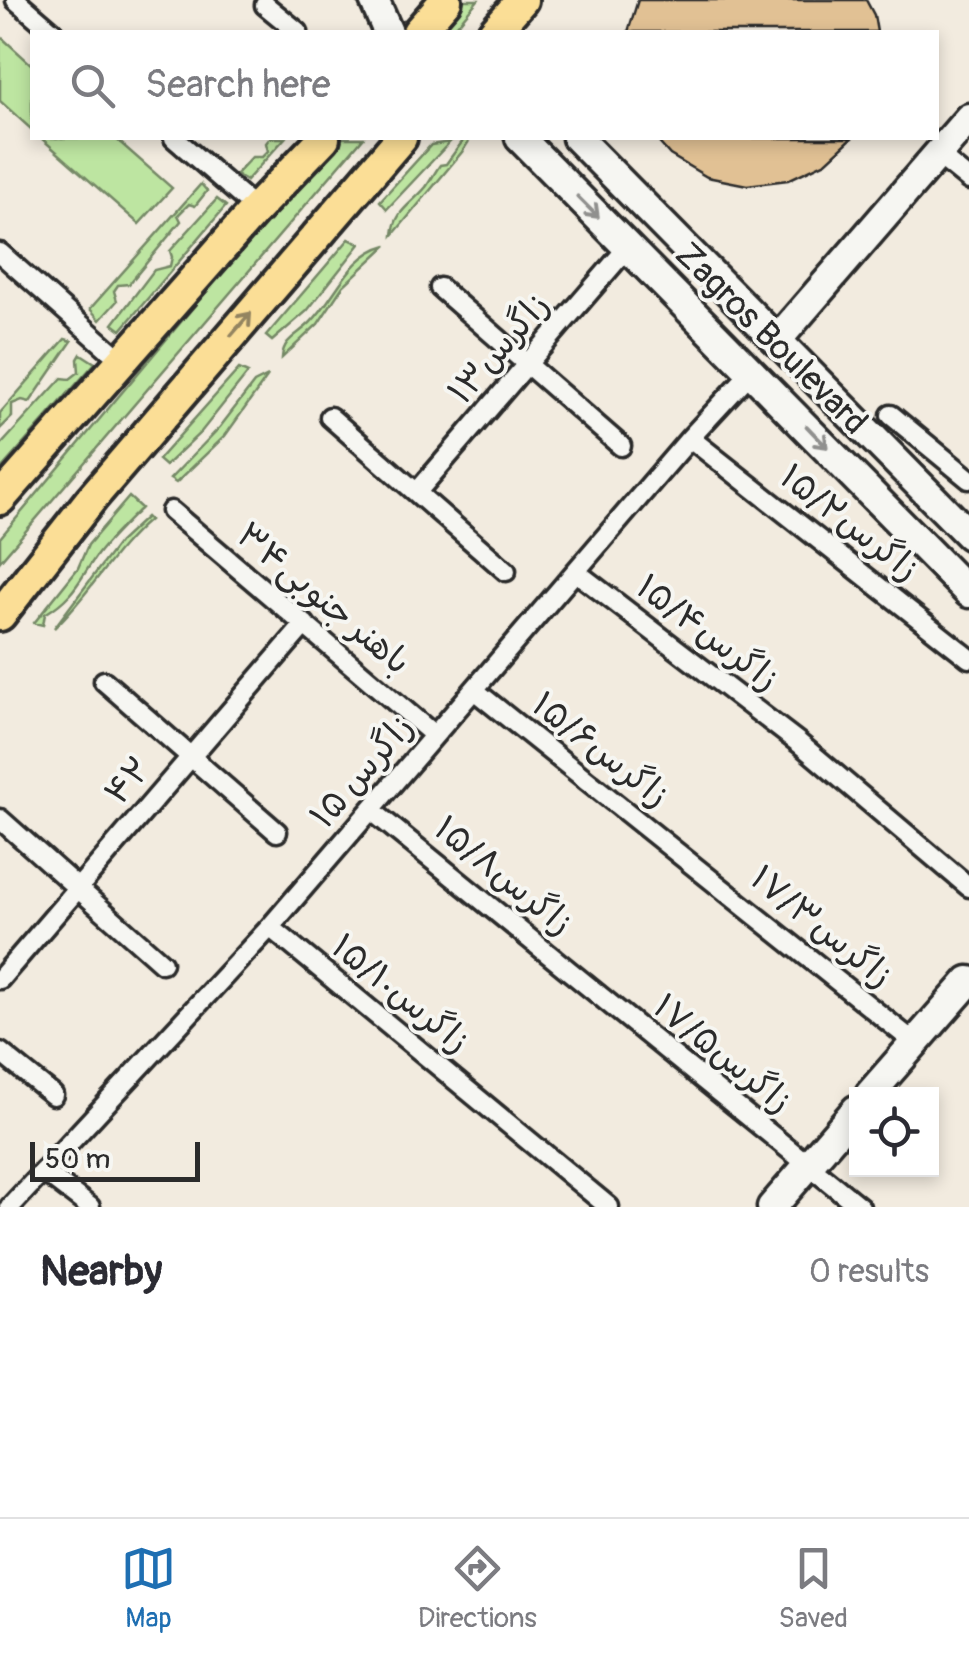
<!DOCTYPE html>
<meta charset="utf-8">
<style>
body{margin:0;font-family:Pangolin,"Playpen Sans Arabic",sans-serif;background:#f7f7f7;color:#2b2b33}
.controls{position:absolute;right:30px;bottom:30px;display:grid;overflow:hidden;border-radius:0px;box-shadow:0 5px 15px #0003}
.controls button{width:90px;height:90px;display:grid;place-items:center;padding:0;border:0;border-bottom:2px solid #e1e1e2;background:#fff;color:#2b2b33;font:50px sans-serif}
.scale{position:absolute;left:30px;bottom:25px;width:170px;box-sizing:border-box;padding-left:10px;border:5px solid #2b2b2b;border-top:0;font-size:28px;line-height:35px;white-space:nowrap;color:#2b2b2b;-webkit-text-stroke:8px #f6f6f2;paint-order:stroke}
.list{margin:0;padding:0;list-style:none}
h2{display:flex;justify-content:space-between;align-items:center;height:130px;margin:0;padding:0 40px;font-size:42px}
h2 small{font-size:32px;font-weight:400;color:#7c7c81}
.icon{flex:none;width:55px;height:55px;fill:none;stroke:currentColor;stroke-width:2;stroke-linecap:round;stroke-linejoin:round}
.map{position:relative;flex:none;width:969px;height:1207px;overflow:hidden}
.search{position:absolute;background:#fff;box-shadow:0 5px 15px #0003;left:30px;right:30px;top:30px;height:110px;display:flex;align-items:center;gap:25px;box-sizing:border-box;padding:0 35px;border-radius:0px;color:#7c7c81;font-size:38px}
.sheet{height:310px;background:#fff}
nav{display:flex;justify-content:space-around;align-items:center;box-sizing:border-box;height:140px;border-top:2px solid #e1e1e2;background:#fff;font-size:28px;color:#7c7c81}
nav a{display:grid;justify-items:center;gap:5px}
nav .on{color:#1f6fb2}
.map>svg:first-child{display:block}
.green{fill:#bde5a1;stroke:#748866;stroke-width:2.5}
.building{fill:#e1c194;stroke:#2b2b2b;stroke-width:2.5}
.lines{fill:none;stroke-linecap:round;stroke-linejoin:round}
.street-casing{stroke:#2b2b2b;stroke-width:25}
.secondary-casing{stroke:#2b2b2b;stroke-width:35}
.primary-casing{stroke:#2b2b2b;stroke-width:38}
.street{stroke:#f6f6f2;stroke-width:18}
.secondary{stroke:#f6f6f2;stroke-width:28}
.primary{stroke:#fbde96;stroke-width:30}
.oneway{stroke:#90908e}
.oneway2{stroke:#938460}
.labels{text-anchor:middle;stroke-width:8;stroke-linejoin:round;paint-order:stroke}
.street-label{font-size:35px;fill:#2b2b2b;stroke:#f6f6f2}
</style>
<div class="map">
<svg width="969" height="1207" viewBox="0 0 969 1207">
<rect width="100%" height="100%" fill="#f2ebdf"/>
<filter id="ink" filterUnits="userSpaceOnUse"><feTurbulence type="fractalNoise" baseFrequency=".01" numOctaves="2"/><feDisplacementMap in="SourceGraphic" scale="20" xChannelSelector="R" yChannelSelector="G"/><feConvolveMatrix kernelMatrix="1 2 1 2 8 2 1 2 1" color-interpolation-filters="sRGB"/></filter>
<g filter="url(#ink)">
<path class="green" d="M454,0H478L451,32H426Z
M0,36L32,65V130L0,101Z
M41,138H115L172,188L139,224Z
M270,138H285L246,181L236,174L252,157H262L268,151L266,143Z
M335,138H363L0,561V538Z
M465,138H471L462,152L393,235C395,210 411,205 426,187C431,180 435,172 440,165L446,164Z
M450,142L387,209L380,201L431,145Z
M201,184L207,191L195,206L189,204L178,215L181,221L129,284L118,285L114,291L117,301L100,320L90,309Z
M217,199L226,206L121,330L113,324L154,270L170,266L172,257L170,251Z
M349,239L360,244L307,311L272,341L266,336Z
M387,245L343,286L318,324L282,358C283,339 298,335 310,323C337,297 348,255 387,245Z
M65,339L72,341L30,402L22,400L12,404V417L0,429V413Z
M81,354L95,363L0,470V446L62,378L70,379L79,372L78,359Z
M239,369L248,373L201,432L165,466L158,460Z
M268,376L225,436L176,483L170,479L220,427L254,383Z
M129,497L141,508C126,523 110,538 97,555C79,580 75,596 45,614L43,625L34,623L78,568L88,545Z
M146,517L149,520C112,551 90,595 54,628L119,542Z"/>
<path class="building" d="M638,0H866L874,15L877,32H628Z
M655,138H852L826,162L788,180L747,185L707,177L670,155Z"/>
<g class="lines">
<g class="street-casing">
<path id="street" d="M16,0L53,32
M265,5L298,32
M174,138L256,209
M937,154L969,180
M0,253L122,361
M440,288L621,446
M891,415L969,479
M330,417L506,571
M690,438L969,658
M417,492L628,247
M171,511L434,735
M576,572L799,743L969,887
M104,681L277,832
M474,690L915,1043
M371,810L860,1207
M0,819L162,963
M270,927L609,1207
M0,979L305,624
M0,1052L53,1095
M43,1171L90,1207
M10,1207L270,927L690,438L752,371"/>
</g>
<g class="secondary-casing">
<path id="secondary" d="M374,0L388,32
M520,138L969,593
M577,138L969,535
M777,340L969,118
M870,1094L969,981
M772,1207L856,1110"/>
</g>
<g class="primary-casing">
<path id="primary" d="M418,32L446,0
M494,32L522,0
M0,499L256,209L324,138
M0,615L92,498L401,138"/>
</g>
<use href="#street" class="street"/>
<use href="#secondary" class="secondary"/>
<use href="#primary" class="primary"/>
</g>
<defs><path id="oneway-shaft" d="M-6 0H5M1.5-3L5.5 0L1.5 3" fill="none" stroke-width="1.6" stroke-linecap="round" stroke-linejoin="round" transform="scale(2.5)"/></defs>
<g class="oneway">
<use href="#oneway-shaft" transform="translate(588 207) rotate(45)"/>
<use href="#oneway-shaft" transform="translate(817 437) rotate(46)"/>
</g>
<use class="oneway2" href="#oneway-shaft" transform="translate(241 324) rotate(-49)"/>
</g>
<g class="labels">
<g class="street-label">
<text transform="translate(772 338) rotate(45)" y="12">Zagros Boulevard</text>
<text transform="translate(498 348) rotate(-49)" y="12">زاگرس۱۳</text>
<text transform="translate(850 522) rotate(38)" y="12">زاگرس۱۵/۲</text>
<text transform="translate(324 598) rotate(40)" y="12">باهنر جنوبی۳۴</text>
<text transform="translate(708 632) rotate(37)" y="12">زاگرس۱۵/۴</text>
<text transform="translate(601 749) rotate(38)" y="12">زاگرس۱۵/۶</text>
<text transform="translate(361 771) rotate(-49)" y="12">زاگرس ۱۵</text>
<text transform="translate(127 780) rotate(-49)" y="12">۴۲</text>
<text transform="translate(504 875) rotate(39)" y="12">زاگرس۱۵/۸</text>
<text transform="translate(822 926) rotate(39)" y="12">زاگرس۱۷/۳</text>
<text transform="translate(401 993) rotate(39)" y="12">زاگرس۱۵/۱۰</text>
<text transform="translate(723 1053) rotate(39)" y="12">زاگرس۱۷/۵</text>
</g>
</g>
</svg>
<div class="controls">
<button><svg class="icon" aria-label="locate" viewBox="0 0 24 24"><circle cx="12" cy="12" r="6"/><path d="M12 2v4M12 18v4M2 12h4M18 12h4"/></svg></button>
</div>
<div class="scale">50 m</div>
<div class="search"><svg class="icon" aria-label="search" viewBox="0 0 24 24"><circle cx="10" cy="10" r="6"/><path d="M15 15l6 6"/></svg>Search here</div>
</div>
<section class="sheet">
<h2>Nearby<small>0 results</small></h2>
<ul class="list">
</ul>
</section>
<nav>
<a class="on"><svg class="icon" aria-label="map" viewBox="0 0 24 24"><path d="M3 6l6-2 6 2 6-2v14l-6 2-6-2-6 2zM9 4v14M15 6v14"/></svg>Map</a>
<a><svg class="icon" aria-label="directions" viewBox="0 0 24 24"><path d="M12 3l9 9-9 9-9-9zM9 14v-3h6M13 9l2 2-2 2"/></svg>Directions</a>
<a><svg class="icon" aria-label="saved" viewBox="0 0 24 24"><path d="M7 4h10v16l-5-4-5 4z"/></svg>Saved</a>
</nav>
